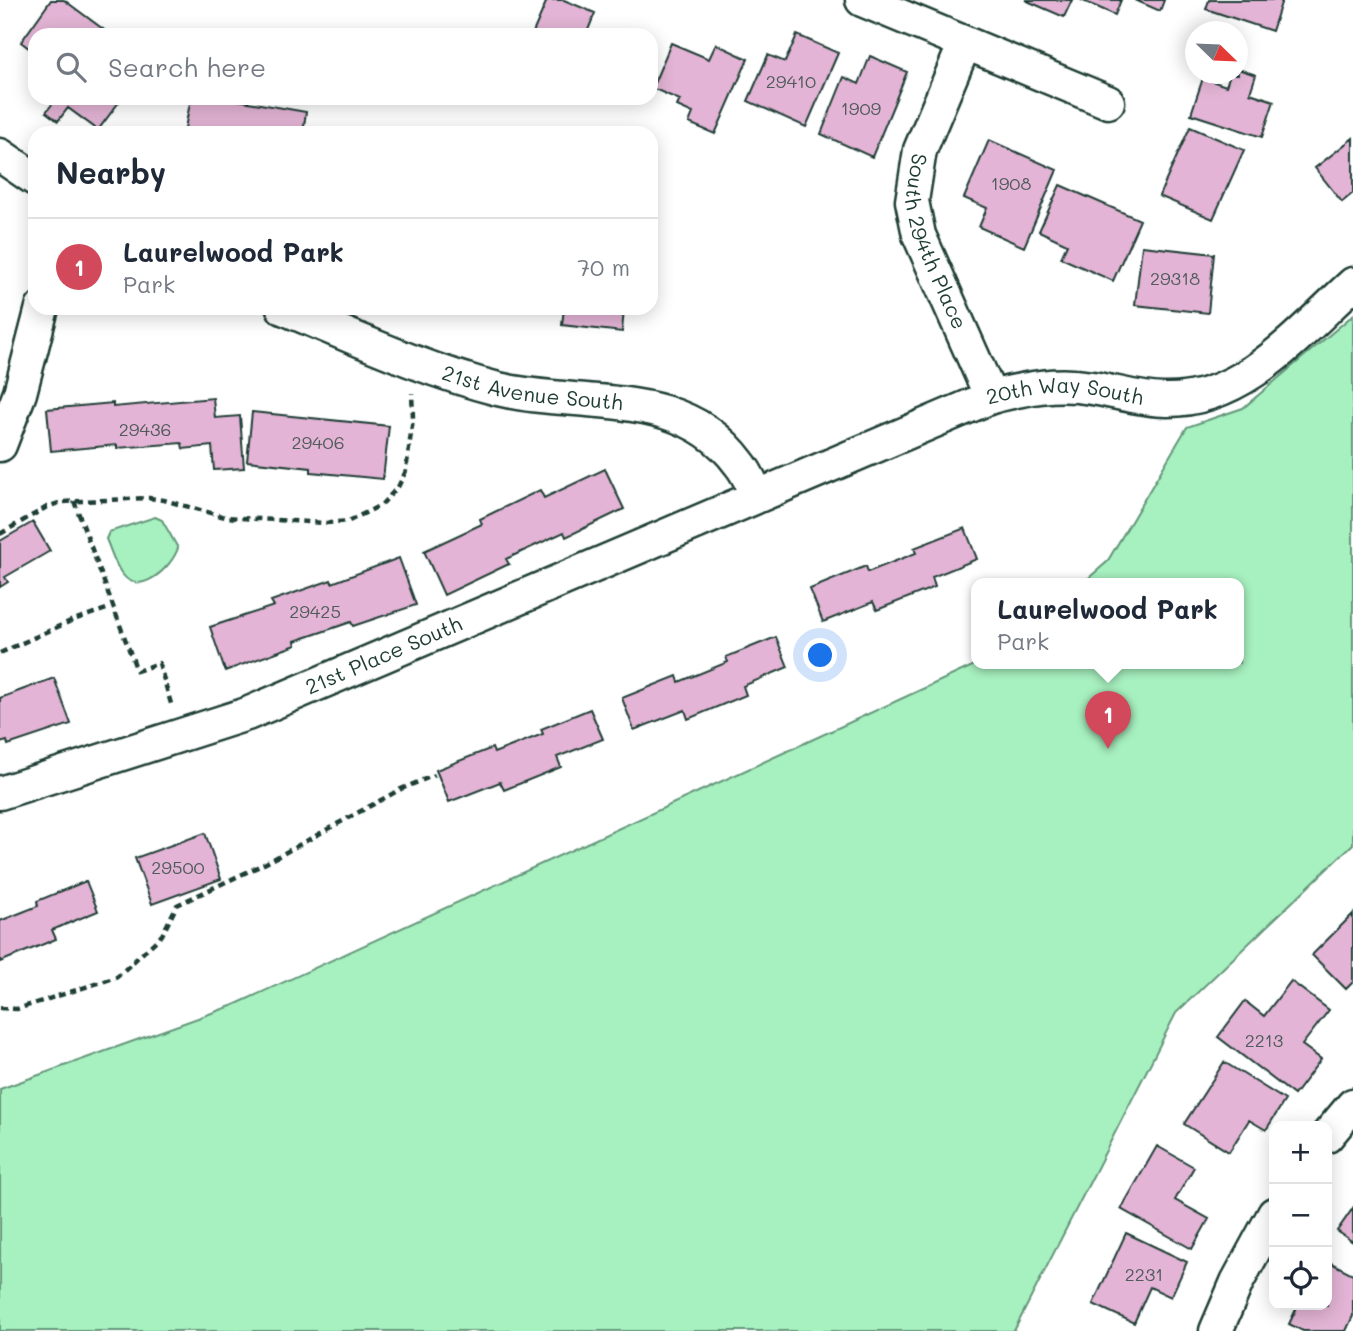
<!DOCTYPE html>
<meta charset="utf-8">
<style>
body{margin:0;font-family:Mali,sans-serif;background:#f6f6f7;color:#1f2937}
.controls{position:absolute;right:21px;bottom:21px;display:grid;overflow:hidden;border-radius:14px;box-shadow:0 4px 18px #0003}
.controls button{width:63px;height:63px;display:grid;place-items:center;padding:0;border:0;border-bottom:2px solid #e0e1e3;background:#fff;color:#1f2937;font:35px sans-serif}
.compass{position:absolute;left:1185px;top:21px;width:63px;height:63px;border-radius:50%;background:#fff;box-shadow:0 4px 18px #0003;rotate:113deg}
.you{position:absolute;left:821px;top:656px;width:24px;height:24px;margin:-18px;border:5px solid #fff;border-radius:50%;background:#1a73e8;box-shadow:0 0 0 10px #1a73e833}
.badge{display:grid;place-items:center;width:46px;height:46px;border-radius:50%;background:#d1495b;color:#fff;font-size:23px;font-weight:700}
.pin{position:absolute;translate:-50% -58px;filter:drop-shadow(0 2px 4px #0008)}
.pin::after{content:'';position:absolute;top:37px;width:24px;height:21px;background:inherit;clip-path:polygon(0 0,100% 0,50% 100%)}
.popup{position:absolute;left:971px;top:578px;width:273px;height:91px;box-sizing:border-box;display:grid;place-content:center;border-radius:14px;background:#fff;filter:drop-shadow(0 2px 5px #0005);font-size:23px;white-space:nowrap;color:#747a83}
.popup b{font-size:26px;color:#1f2937}
.popup::after{content:'';position:absolute;left:50%;top:100%;margin-left:-14px;border:14px solid transparent;border-top-color:#fff}
.list{margin:0;padding:0;list-style:none}
h2{display:flex;justify-content:space-between;align-items:center;height:91px;margin:0;padding:0 28px;font-size:30px}
h2 small{font-size:23px;font-weight:400;color:#747a83}
.list li{display:grid;grid-template-columns:46px 1fr auto;gap:21px;align-items:center;box-sizing:border-box;height:98px;padding:0 28px;border-top:2px solid #e0e1e3}
.list b{display:block;font-size:26px;white-space:nowrap}
.list p{margin:0;font-size:23px;white-space:nowrap;color:#747a83}
.list em{font-size:23px;font-style:normal;color:#747a83}
.icon{flex:none;width:38px;height:38px;fill:none;stroke:currentColor;stroke-width:2;stroke-linecap:round;stroke-linejoin:round}
.map{position:relative;flex:none;width:1353px;height:1331px;overflow:hidden}
.search{position:absolute;background:#fff;box-shadow:0 4px 18px #0003;left:28px;top:28px;width:630px;height:77px;display:flex;align-items:center;gap:18px;box-sizing:border-box;padding:0 24px;border-radius:21px;color:#747a83;font-size:26px}
.panel{position:absolute;background:#fff;box-shadow:0 4px 18px #0003;left:28px;top:126px;width:630px;height:189px;border-radius:21px}
.map>svg:first-child{display:block}
.green{fill:#a7f0bf;stroke:#63967a;stroke-width:2}
.building{fill:#e3b4d5;stroke:#1f3d34;stroke-width:2}
.lines{fill:none;stroke-linecap:round;stroke-linejoin:round}
.minor-casing{stroke:#1f3d34;stroke-width:37}
.path{stroke:#1f3d34;stroke-width:4.5;stroke-dasharray:7 5;stroke-linecap:butt}
.minor{stroke:#fff;stroke-width:32}
.labels{text-anchor:middle;stroke-width:7;stroke-linejoin:round;paint-order:stroke}
.number-label{font-size:18px;fill:#505b5c}
.street-label{font-size:21px;fill:#1f3d34;stroke:#fff}
</style>
<div class="map">
<svg width="1353" height="1331" viewBox="0 0 1353 1331">
<rect width="100%" height="100%" fill="#fff"/>
<filter id="ink" filterUnits="userSpaceOnUse"><feTurbulence type="fractalNoise" baseFrequency=".0143" numOctaves="2"/><feDisplacementMap in="SourceGraphic" scale="14" xChannelSelector="R" yChannelSelector="G"/><feConvolveMatrix kernelMatrix="1 2 1 2 8 2 1 2 1" color-interpolation-filters="sRGB"/></filter>
<g filter="url(#ink)">
<path class="green" d="M1353,315V844L1176,1013L1014,1331H0V1089L234,1005L979,663H1239V583H1083L1107,562L1187,427L1243,408Z
M155,517L162,520L178,548C172,567 140,597 123,575C115,566 111,550 106,539L109,532Z"/>
<path class="building" d="M51,0H64L111,35H35V53L21,42Z
M547,0H564L595,13L586,35H532Z
M1025,0H1072L1064,17Z
M1081,0H1121L1115,15Z
M1135,0H1164L1160,11Z
M1209,0H1282L1272,31L1206,9Z
M797,35L838,53L806,127L748,101L768,55L785,62Z
M671,43L709,59L716,44L748,59L715,134L689,123L693,113L677,106L680,100L652,88Z
M870,56L907,72L872,157L821,134L844,77L859,84Z
M1238,69L1256,75L1250,93L1274,101L1262,137L1191,114L1203,78L1226,86L1230,74H1238Z
M57,98H122L98,130L68,108L58,121L46,112Z
M191,98H226L306,112L303,133H232L219,131L218,133H184Z
M1190,127L1244,150L1213,219L1159,196Z
M1353,138V193L1342,202L1315,168Z
M989,140L1057,170L1024,247L979,227L987,208L964,198Z
M1060,185L1140,220L1113,281L1061,258L1067,244L1039,231Z
M1142,246L1214,254L1208,313L1135,305Z
M564,308H624L622,332L562,325Z
M213,398L215,418L240,416L244,468L214,470L212,446L183,449L182,443L117,448V445L51,451L47,409L113,403V407Z
M252,412L389,426L383,479L311,472V468L247,461Z
M605,469L624,509L566,537L564,532L506,559L509,564L444,595L424,551L482,524L480,519L540,490L544,498Z
M33,522L50,551L5,577L8,582L0,587V541Z
M965,528L977,559L932,577L935,587L877,610L873,602L823,622L810,589L866,566L868,572L916,553L914,548Z
M399,558L416,605L353,626L351,622L295,641L296,645L225,671L210,627L274,606L271,601L331,580L332,583Z
M776,637L788,667L743,686L746,695L688,719L685,710L634,730L622,698L677,676L679,682L728,662L726,657Z
M54,678L71,724L8,745L7,741L0,743V698Z
M590,709L603,739L557,757L561,767L504,790L500,782L449,802L436,770L492,748L494,753L543,734L541,729Z
M205,833L221,879L152,904L135,858Z
M86,881L98,911L52,930L56,939L0,962V921L38,906L37,901Z
M1353,914V982L1346,989L1312,955Z
M1291,981L1329,1010L1302,1045L1321,1059L1294,1095L1218,1037L1245,1001L1264,1016Z
M1224,1062L1285,1100L1266,1130L1249,1120L1229,1152L1184,1124Z
M1157,1146L1194,1167L1175,1200L1209,1219L1192,1249L1121,1209Z
M1353,1208V1242L1337,1231Z
M1126,1233L1187,1262L1171,1297L1150,1287L1134,1323L1093,1304Z
M1327,1261L1353,1274V1316L1346,1331H1303L1289,1324L1298,1305H1327Z"/>
<g class="lines">
<g class="minor-casing">
<g id="minor">
<path d="M862,0L1108,102"/>
<path id="s1" d="M965,43L920,150L912,201L919,235L991,397"/>
<path d="M0,155L35,179"/>
<path id="s2" d="M283,308C353,337 424,370 498,389C580,409 682,385 739,463C747,472 752,485 757,495"/>
<path d="M0,445L20,393L42,308"/>
<path id="s3" d="M0,793L247,714L991,397C1026,388 1056,382 1092,388C1117,392 1141,400 1166,400C1244,401 1300,332 1353,284"/>
<path d="M1327,1136L1353,1105"/>
<path d="M1216,1331L1237,1282L1274,1214"/>
</g>
</g>
<path class="path" d="M74,501L137,671L159,663L172,707
M0,534L47,507L62,502L149,498L164,500L225,517L326,523L349,521L381,505L398,487L406,471L413,418L412,393
M0,653L73,620L113,607
M0,1008L17,1009L117,977L162,935L177,905L266,863L401,789L435,775"/>
<use href="#minor" class="minor"/>
</g>
</g>
<g class="labels">
<g class="number-label">
<text x="791" y="88">29410</text>
<text x="861" y="115">1909</text>
<text x="1011" y="190">1908</text>
<text x="1175" y="285">29318</text>
<text x="145" y="436">29436</text>
<text x="318" y="449">29406</text>
<text x="315" y="618">29425</text>
<text x="178" y="874">29500</text>
<text x="1264" y="1047">2213</text>
<text x="1144" y="1281">2231</text>
</g>
<g class="street-label">
<text dy="7" stroke="none"><textPath href="#s1" startOffset="212">South 294th Place</textPath></text>
<text dy="7" stroke="none"><textPath href="#s2" startOffset="264">21st Avenue South</textPath></text>
<text dy="7" stroke="none"><textPath href="#s3" startOffset="1143">20th Way South</textPath></text>
<text dy="7" stroke="none"><textPath href="#s3" startOffset="408">21st Place South</textPath></text>
</g>
</g>
</svg>
<div class="controls">
<button>+</button>
<button>−</button>
<button><svg class="icon" aria-label="locate" viewBox="0 0 24 24"><circle cx="12" cy="12" r="6"/><path d="M12 2v4M12 18v4M2 12h4M18 12h4"/></svg></button>
</div>
<svg class="compass" viewBox="-18 -18 36 36"><path d="M0-13l5 13h-10z" fill="#e53935"/><path d="M0 13l5-13h-10z" fill="#747a83"/></svg>
<div class="you"></div>
<div class="pin badge" style="left:1108px;top:749px">1</div>
<div class="popup"><b>Laurelwood Park</b>Park</div>
<div class="search"><svg class="icon" aria-label="search" viewBox="0 0 24 24"><circle cx="10" cy="10" r="6"/><path d="M15 15l6 6"/></svg>Search here</div>
<section class="panel">
<h2>Nearby<small></small></h2>
<ul class="list">
<li><span class="badge">1</span><div><b>Laurelwood Park</b><p>Park</p></div><em>70 m</em></li>
</ul>
</section>
</div>
